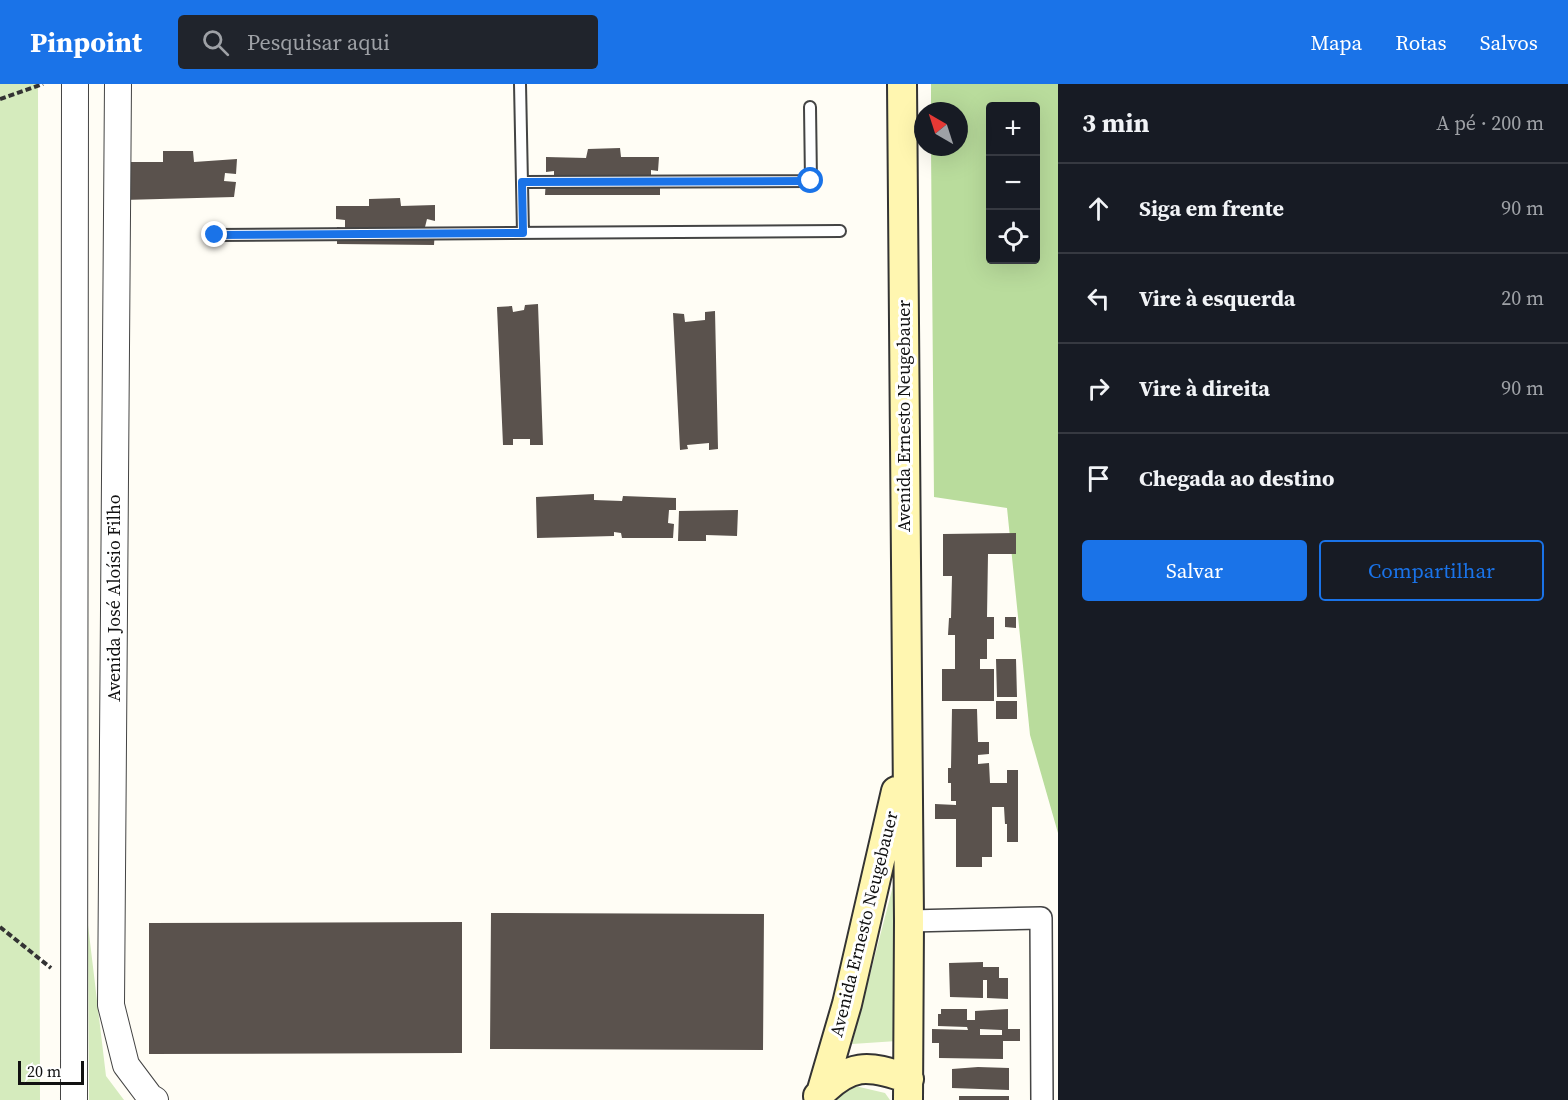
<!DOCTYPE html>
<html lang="pt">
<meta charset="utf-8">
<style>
body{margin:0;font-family:"Source Serif 4",serif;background:#20242c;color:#f1f3f6}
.controls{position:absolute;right:18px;top:18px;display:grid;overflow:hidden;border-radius:6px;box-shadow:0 6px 24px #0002}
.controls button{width:54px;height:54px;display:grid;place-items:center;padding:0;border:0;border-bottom:2px solid #363941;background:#171b24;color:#f1f3f6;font:30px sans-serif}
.compass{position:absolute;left:914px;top:18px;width:54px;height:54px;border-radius:50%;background:#171b24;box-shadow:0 6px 24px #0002;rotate:321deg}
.scale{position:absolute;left:18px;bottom:15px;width:66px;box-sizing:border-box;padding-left:6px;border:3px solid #111;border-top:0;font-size:16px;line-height:21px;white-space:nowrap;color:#111;-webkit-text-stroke:4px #fff;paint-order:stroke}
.stop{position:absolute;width:18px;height:18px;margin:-14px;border:4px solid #1a73e8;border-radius:50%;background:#fff}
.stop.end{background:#1a73e8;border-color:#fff;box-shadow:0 2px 6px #0008}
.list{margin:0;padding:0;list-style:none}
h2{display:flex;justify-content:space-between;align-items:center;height:78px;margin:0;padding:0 24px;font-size:26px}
h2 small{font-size:20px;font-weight:400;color:#9ea1a6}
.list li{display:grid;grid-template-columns:39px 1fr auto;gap:18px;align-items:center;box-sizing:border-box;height:90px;padding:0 24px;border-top:2px solid #363941}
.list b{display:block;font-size:22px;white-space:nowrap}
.list em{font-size:20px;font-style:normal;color:#9ea1a6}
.actions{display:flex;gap:12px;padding:18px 24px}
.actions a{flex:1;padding:14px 0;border:2px solid #1a73e8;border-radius:6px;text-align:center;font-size:21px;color:#1a73e8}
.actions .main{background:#1a73e8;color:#fff}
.icon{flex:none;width:33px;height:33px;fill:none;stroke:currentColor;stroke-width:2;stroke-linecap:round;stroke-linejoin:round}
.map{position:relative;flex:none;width:1058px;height:1016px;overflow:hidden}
header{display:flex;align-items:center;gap:36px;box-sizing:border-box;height:84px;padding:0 30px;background:#1a73e8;color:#fff}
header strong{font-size:28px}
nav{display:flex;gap:33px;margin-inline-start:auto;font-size:21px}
.search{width:420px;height:54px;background:#20242c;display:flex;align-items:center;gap:15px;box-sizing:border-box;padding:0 21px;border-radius:6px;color:#9ea1a6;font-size:22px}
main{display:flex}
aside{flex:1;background:#171b24}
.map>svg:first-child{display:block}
.green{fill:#d5ebbd}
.forest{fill:#b9dc9c;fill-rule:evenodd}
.building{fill:#5a524d;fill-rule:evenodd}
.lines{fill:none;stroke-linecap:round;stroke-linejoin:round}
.service-casing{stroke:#444;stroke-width:14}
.minor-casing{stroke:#444;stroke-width:24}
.tertiary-casing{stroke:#444;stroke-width:28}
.secondary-casing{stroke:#333;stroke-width:32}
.path{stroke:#333;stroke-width:4;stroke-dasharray:6 3;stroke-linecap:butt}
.service{stroke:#fff;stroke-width:10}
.minor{stroke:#fff;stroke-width:21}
.tertiary{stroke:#fff;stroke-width:26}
.secondary{stroke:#fff6b0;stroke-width:28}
.route{stroke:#1a73e8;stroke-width:8}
.labels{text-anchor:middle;stroke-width:6;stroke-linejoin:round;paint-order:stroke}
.street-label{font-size:18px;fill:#111;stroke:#fff}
</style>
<header>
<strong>Pinpoint</strong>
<div class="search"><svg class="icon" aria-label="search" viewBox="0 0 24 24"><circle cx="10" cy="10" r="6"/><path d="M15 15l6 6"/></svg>Pesquisar aqui</div>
<nav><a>Mapa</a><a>Rotas</a><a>Salvos</a></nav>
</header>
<main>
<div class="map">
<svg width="1058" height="1016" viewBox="0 0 1058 1016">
<rect width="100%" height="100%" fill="#fffdf5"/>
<path class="green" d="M0,0H38L40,1016H0Z
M893,802L897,957L852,960Z
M88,841L106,992L124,1016H89Z
M851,1001L885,1009L890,1016H832Z"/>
<path class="forest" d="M931,0H1058V749L1030,651L1007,424L934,413L931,63H959V27H931ZM990,22H1036V176H990Z"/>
<path class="building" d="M620,64L621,73H659L658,87L651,86V93L660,94V111H545L546,95H554V87L546,88V73L586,74L588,65Z
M163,67H193L194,78L237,75L236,90L225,89L224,97L236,98L234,113L123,116V99H130L131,90H122L123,78H163Z
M400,114L401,122L435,121V137L427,135L425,143L435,145L434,161L337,160V143L345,144V136L336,135V122H369V115Z
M538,220L543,361H530V355H513V361H503L497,223L512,222L513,228L524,226L525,221Z
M715,227L718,365L709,366V359L687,361L688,365L680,366L673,229L684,230L685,238L705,236V228Z
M594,410V416L622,417L623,412L676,414V426H669L668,439L674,440L673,454H622L621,449L614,448V452L537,454L536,413Z
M738,426L737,452L706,451V457H678L679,427Z
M1016,449V470H988L987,533H994V555H987V575H980V585H994V617H942V585H955V551H948L949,534H951L952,492H943V450Z
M1005,533H1016V544L1005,543Z
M996,575H1016L1017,613H997Z
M996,617H1017V635H996Z
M952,625H977L978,658H989V670L978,671V680L989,679L990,699H1007V686H1018V758H1007V740H1005L1004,723H992V773H982V783H956V735H935V720L956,721V717H951V699H948V684H951Z
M491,829L764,830L763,966L490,965Z
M462,838V969L149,970V839Z
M983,878V883H999V894H1008V915L987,914V896H983V914L950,913L949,879Z
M941,925H967V936H975V927L1008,925V945H1020V957H1003V975L939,974V959H932V945L968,946L967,943L938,942V930H941ZM980,945L1002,946V951H980Z
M978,983L1009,984V1006L952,1004V985Z
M959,1012H1009V1016H959Z"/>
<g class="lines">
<g class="service-casing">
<path id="service" d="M520,0L523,149
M522,98L811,97L810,23
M215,151L840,147"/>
</g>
<g class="minor-casing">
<path id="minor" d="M909,837L1041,834L1042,1016"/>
</g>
<g class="tertiary-casing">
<path id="tertiary" d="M118,0L111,921L126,981L150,1013L155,1016
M74,1016L75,0"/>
</g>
<g class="secondary-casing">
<path id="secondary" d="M902,0L909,837L908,1016
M818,1012C850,979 867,980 909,995
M819,1016L847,920L896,707"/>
</g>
<path class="path" d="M0,15L43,0
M0,843L51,884"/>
<use href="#service" class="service"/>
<use href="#minor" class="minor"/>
<use href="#tertiary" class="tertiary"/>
<use href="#secondary" class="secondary"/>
</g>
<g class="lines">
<path class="route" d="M215,151L523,149L522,98L811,97"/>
</g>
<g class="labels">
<g class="street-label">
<text transform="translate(904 332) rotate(-90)" y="6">Avenida Ernesto Neugebauer</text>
<text transform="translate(114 514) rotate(-90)" y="6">Avenida José Aloísio Filho</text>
<text transform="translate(864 840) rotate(-76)" y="6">Avenida Ernesto Neugebauer</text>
</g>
</g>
</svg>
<div class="controls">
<button>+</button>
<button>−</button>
<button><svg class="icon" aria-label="locate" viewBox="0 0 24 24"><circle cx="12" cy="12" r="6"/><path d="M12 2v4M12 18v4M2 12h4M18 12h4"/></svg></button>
</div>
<svg class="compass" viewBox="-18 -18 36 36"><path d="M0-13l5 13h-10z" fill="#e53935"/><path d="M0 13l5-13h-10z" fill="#9ea1a6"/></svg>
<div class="scale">20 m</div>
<div class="stop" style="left:811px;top:97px"></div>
<div class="stop end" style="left:215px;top:151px"></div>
</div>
<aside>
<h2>3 min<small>A pé · 200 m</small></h2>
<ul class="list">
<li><svg class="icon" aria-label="ahead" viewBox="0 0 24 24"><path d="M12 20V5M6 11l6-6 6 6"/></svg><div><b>Siga em frente</b></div><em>90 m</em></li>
<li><svg class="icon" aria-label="left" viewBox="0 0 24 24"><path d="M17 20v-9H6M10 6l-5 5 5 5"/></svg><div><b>Vire à esquerda</b></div><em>20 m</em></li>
<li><svg class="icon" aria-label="right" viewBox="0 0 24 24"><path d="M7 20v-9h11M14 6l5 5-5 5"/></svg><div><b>Vire à direita</b></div><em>90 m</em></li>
<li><svg class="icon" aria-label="arrive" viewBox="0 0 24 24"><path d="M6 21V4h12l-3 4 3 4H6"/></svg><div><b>Chegada ao destino</b></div></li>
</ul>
<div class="actions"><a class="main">Salvar</a><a>Compartilhar</a></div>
</aside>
</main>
